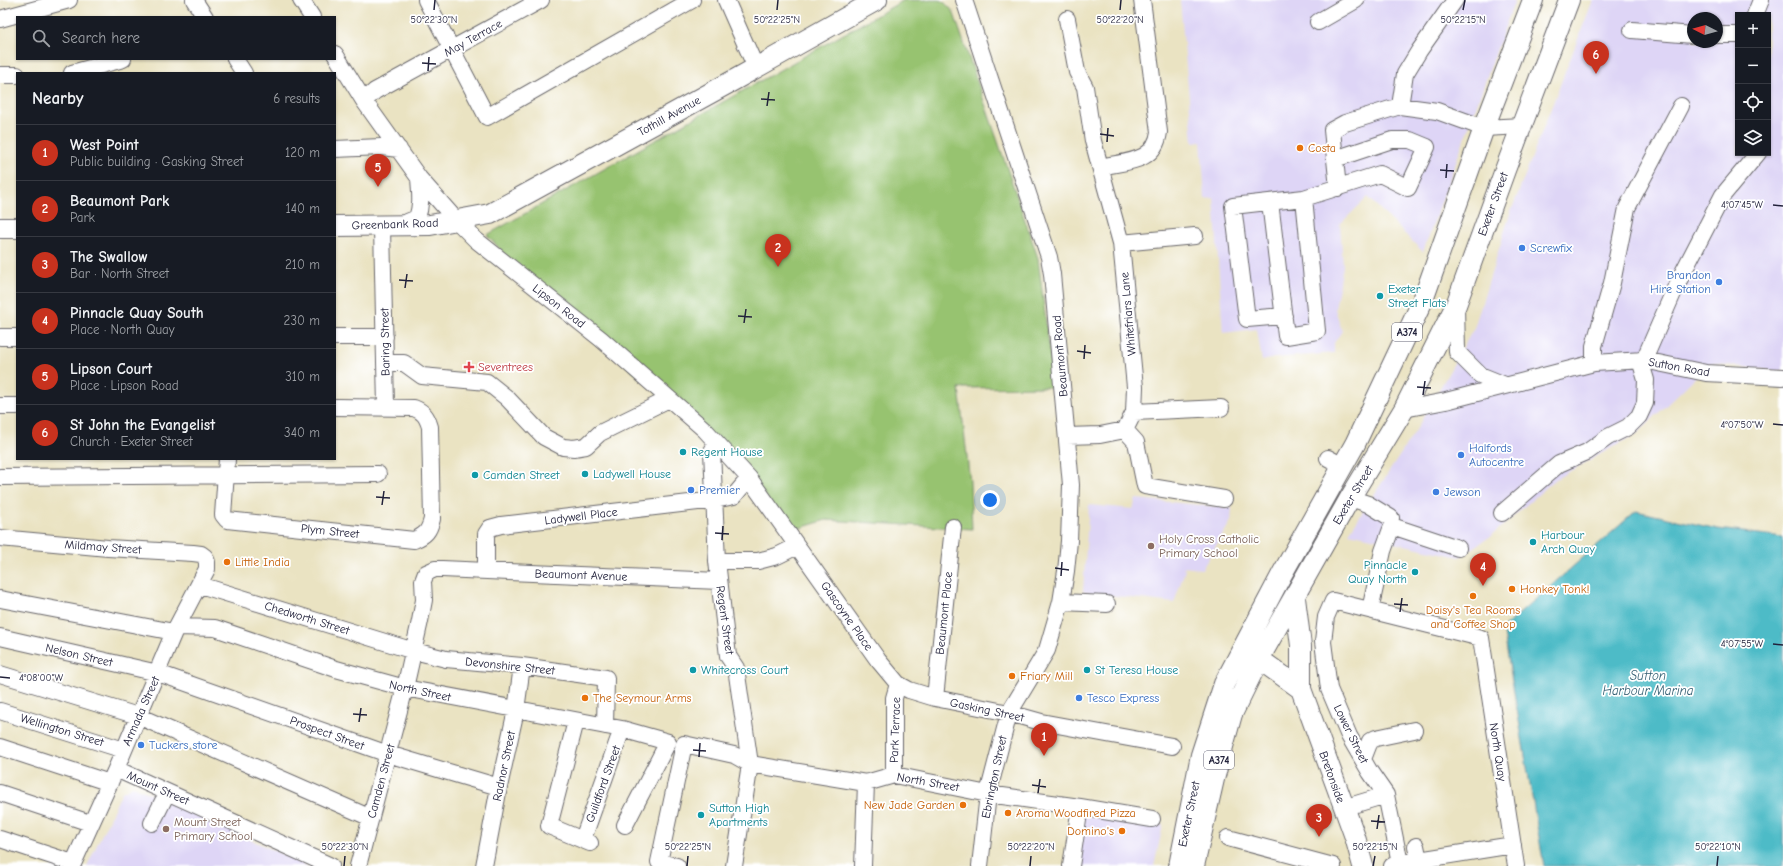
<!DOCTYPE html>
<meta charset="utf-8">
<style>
body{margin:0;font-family:"Comic Neue",sans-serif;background:#242831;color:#f1f3f6}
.controls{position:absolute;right:12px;top:12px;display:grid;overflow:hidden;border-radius:0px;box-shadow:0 1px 3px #0004}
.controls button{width:36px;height:36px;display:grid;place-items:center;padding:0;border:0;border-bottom:1px solid #363941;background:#171b24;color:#f1f3f6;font:20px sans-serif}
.compass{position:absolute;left:1687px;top:12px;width:36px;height:36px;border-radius:50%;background:#171b24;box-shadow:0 1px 3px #0004;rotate:276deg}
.you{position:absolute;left:990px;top:500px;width:14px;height:14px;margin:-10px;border:3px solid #fff;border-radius:50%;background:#1a73e8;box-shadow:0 0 0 6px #1a73e833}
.badge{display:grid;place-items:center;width:26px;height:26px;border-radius:50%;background:#c8321e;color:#fff;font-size:13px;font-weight:700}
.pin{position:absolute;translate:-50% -33px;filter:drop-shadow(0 1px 2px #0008)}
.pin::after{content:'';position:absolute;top:21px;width:14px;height:12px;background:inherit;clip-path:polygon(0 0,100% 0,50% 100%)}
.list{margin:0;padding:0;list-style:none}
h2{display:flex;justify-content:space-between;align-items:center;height:52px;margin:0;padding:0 16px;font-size:17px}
h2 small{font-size:13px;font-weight:400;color:#9ea1a6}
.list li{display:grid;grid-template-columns:26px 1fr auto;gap:12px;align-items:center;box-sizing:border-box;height:56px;padding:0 16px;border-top:1px solid #363941}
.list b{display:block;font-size:15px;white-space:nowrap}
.list p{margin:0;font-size:13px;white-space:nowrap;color:#9ea1a6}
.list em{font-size:13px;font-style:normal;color:#9ea1a6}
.icon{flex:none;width:22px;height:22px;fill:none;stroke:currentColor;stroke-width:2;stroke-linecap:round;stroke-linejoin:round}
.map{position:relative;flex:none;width:1783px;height:866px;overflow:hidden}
.search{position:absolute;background:#171b24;box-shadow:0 1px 3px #0004;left:16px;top:16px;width:320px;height:44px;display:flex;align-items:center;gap:10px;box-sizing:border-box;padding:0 14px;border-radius:0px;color:#9ea1a6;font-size:15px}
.panel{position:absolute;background:#171b24;box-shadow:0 1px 3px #0004;left:16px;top:72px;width:320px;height:388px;border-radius:0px}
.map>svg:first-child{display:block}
.built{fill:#ded5f6;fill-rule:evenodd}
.green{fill:#97c370;stroke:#5c7256}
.water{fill:#4ebbc7;stroke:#386e81}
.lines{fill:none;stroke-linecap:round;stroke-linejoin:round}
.minor-casing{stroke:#68666a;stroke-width:18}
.major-casing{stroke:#68666a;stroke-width:22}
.minor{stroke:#fff;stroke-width:16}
.major{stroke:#fff;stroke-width:20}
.ticks{fill:none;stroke:#22223b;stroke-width:1.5}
.food-dot{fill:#e8710a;stroke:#fff;stroke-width:1.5}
.shop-dot{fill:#3f7fe0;stroke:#fff;stroke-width:1.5}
.culture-dot{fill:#0f9aa8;stroke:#fff;stroke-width:1.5}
.health-dot{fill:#e0444e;stroke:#fff;stroke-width:1.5}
.education-dot{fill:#8d6e63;stroke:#fff;stroke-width:1.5}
.labels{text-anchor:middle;stroke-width:3.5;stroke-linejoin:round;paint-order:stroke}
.shield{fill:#fff;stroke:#646476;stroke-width:1}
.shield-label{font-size:11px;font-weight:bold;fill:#22223b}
.street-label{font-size:12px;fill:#22223b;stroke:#fff}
.food-label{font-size:12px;fill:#c56008;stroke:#fff;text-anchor:start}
.shop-label{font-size:12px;fill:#366cbe;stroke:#fff;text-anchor:start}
.culture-label{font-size:12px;fill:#0d838f;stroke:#fff;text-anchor:start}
.health-label{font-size:12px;fill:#be3a42;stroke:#fff;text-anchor:start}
.education-label{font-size:12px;fill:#785e54;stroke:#fff;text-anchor:start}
.water-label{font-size:13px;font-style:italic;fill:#345f73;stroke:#fff}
.ticks-label{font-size:10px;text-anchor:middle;fill:#22223b;stroke:#fff;stroke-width:3.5;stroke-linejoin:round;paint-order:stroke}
</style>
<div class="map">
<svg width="1783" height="866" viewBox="0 0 1783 866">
<rect width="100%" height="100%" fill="#fff"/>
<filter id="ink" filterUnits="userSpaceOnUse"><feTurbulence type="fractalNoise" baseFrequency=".025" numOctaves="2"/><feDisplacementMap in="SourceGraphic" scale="8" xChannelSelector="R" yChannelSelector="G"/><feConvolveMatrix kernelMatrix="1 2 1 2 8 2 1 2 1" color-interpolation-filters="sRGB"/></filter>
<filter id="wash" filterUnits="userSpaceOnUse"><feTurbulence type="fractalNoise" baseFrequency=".012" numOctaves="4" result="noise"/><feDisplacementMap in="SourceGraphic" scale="16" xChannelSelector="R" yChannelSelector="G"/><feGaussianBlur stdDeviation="0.9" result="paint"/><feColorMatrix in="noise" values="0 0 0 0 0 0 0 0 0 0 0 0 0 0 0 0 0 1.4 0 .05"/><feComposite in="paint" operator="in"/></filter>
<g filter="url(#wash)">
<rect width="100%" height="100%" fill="#eae3c2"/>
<path class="built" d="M1180,0H1515L1423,252L1368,197L1340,224L1343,266L1335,309L1342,331L1334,343V353L1274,358L1262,361L1257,329L1223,333L1214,198L1205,199L1201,141L1193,142Z
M1593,0H1783V370L1776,371L1710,363L1638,433L1556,479L1491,536L1460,557L1349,533L1415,432L1474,328L1510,214ZM1738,15H1768V153H1738ZM1693,18H1717V42H1693Z
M1136,499L1232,508L1231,521L1202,569L1183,567L1185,570L1174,603L1083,592L1089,505L1133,509Z
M133,786L308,866H87L122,792Z
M1082,810L1163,825L1154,866H1075Z"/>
<path class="green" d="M904,0H940L943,1L953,11L1038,258L1054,387L959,388L970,482L972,529L826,520L790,531L751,476L525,276L487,235Z"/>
<path class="water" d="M1636,511L1718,529L1783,537V866H1544L1503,628Z"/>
</g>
<g filter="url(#ink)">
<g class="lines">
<g class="minor-casing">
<path id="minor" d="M194,0L205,17
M301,0L312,17
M426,0L487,117L692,0
M726,0L756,68
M964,0L1049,257L1052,274L1071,485L1069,541L1066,571L1061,602L1047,650L1009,713L988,794L980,866
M1755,15L1761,0
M0,19L69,0
M1318,22L1356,0
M1632,30L1693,35
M1717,35H1738
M335,54L364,101L419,178L456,220L476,240L601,339L705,430L749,478L878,660L898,684L909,690L935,698L1009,713L1041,722L1172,746
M235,59L244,73
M72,73L123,59
M0,75H17
M364,101L375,91L541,0
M1400,106L1405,74L1419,51L1455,0
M335,149L381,147L399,149
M1101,167C1126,161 1155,163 1159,132L1142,0
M1338,188L1332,130L1345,123L1400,106L1437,111L1484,128L1522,126
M1270,202L1286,336L1317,331L1304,198
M400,225L417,218C422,204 420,193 419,178
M382,227L386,407
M1121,243L1195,236
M1456,305L1457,352L1480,375L1505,385
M1284,316L1247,319L1233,206L1304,198L1380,174L1408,188L1427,147L1410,140H1392L1335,159
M0,337H17
M335,337H385
M1644,360L1677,284L1723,195L1758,153
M386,363H404L422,376L487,382L507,398L544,437L563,447L574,448L586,446L600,433L669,399
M1594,363V346L1612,283L1627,208L1681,106
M0,406H17
M1404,409L1446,401L1594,363L1644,360L1706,373L1783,377
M1134,412L1221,408
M1125,430L1136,442L1145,486L1224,499
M1067,436L1100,435L1125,430L1134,412L1135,387L1121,243L1093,141L1085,87L1077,72L1067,19
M717,444L712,451L717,561L728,656L736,668L750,764L734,866
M1328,458L1343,466
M227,459L223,515L227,520L414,540C426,535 429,531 432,519L430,427C427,417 424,412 414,408L335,407
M0,477L378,474
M1350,498L1368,504L1391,518
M1502,513L1559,464L1587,452L1608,437L1628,427L1639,416L1645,403L1646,380L1640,360
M0,538L108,548L193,553L201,554L205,557L207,562V569L174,632L116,769L72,866
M717,561H758L777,556L797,546
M486,571V534L490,528L501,525L715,500L734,496L749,478
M200,585L414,651L446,659L522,666L606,678L605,726
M0,599L174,632
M1061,602L1107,604
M1370,610L1383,551L1391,529L1395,527L1458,548
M177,627L215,628L336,669L405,688L622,729L668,742L625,825
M0,637L158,673L388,754L499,787
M0,674L138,716L371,818
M935,698L953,527
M0,711L124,750
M576,721L549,826L590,843
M0,747L110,783
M1363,759L1370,741L1376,738L1414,730
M116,769L331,866
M894,775V698L898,684
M0,793L90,823
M1343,808L1386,795
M152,823L167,793
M1228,838L1333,866
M0,839L73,863
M583,839L622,729
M1416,846L1419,860
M1400,863L1386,795L1370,772L1349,736L1329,689L1323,642L1326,617L1333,601L1481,638L1516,866
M358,866L405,688L420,621L424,600L423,581L426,573L435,569H442L719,581
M484,866L499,787L516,710L522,666
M677,866L659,862L684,744L734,755L750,764L866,783L894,775L988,794L1080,807L1152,819
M863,866L866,783
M1071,866L1080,807
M1392,866L1400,863L1513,845"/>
</g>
<g class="major-casing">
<path id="major" d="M335,226L430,225L490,214L736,79L877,0
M0,228H17
M1295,598L1301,646V689L1355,837L1363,866
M1248,653L1259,659L1301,689
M1179,866L1201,755L1224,684L1282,574L1355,444L1423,300L1484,128L1533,0
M1194,866L1214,779L1232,714L1259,659L1350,498L1404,409L1456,305L1505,170L1569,0"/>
</g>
<use href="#minor" class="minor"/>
<use href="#major" class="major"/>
</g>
</g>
<path class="ticks" d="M434,10L435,0M777,10L778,0M1120,10L1121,0M1463,10L1465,0M422,63L436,64M428,71L429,57M761,99L775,100M767,106L769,92M1100,134L1114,136M1107,142L1108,128M1440,170L1454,171M1446,178L1447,164M1773,205L1783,206M399,280L413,281M405,288L407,274M738,316L752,317M744,323L746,309M1077,351L1091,353M1084,359L1085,345M1417,387L1431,388M1423,395L1425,381M1773,424L1783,425M376,497L390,498M382,505L384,491M715,533L729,534M722,540L723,526M1055,568L1069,570M1061,576L1062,562M1394,604L1408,605M1400,612L1402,598M1773,644L1783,645M0,677L10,678M353,714L367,715M359,722L361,708M693,750L706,751M699,757L700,743M1032,785L1046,787M1038,793L1040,779M1371,821L1385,822M1377,829L1379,815M344,866L345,856M687,866L688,856M1030,866L1031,856M1373,866L1375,856M1717,866L1718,856"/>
<g class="food-dot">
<circle cx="1300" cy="148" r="4"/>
<circle cx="227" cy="562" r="4"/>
<circle cx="1512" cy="589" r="4"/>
<circle cx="1473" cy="596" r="4"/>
<circle cx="1012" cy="676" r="4"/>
<circle cx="585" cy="698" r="4"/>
<circle cx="963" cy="805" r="4"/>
<circle cx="1008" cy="813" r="4"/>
<circle cx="1122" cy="831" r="4"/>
</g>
<g class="shop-dot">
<circle cx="1522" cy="248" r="4"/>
<circle cx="1719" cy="282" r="4"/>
<circle cx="1461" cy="455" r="4"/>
<circle cx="691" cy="490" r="4"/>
<circle cx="1436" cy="492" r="4"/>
<circle cx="1079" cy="698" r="4"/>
<circle cx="141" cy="745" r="4"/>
</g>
<g class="culture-dot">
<circle cx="1380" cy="296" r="4"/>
<circle cx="683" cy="452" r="4"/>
<circle cx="585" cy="474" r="4"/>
<circle cx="475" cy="475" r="4"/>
<circle cx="1533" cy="542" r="4"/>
<circle cx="1415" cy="572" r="4"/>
<circle cx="693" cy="670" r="4"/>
<circle cx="1087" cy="670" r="4"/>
<circle cx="701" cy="815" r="4"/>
</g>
<path class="health-dot" d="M467 361h4v4h4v4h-4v4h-4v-4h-4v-4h4z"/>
<g class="education-dot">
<circle cx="1151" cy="546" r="4"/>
<circle cx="166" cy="829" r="4"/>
</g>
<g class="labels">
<g class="shield">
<rect x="1392" y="323" width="30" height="18" rx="3"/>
<rect x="1204" y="751" width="30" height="18" rx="3"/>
</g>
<g class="shield-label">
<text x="1407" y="336">A374</text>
<text x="1219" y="764">A374</text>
</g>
<g class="street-label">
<text transform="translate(473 38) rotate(-29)" y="4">May Terrace</text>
<text transform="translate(669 116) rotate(-29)" y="4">Tothill Avenue</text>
<text transform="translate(1493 204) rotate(-70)" y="4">Exeter Street</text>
<text transform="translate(395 224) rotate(-2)" y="4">Greenbank Road</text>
<text transform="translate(559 306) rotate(38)" y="4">Lipson Road</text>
<text transform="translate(1128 314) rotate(-95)" y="4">Whitefriars Lane</text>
<text transform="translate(385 342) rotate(-91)" y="4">Baring Street</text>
<text transform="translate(1060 356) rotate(-95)" y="4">Beaumont Road</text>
<text transform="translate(1679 367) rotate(10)" y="4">Sutton Road</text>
<text transform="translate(1353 495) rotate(-59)" y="4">Exeter Street</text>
<text transform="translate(581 516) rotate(-7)" y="4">Ladywell Place</text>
<text transform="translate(330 531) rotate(6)" y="4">Plym Street</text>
<text transform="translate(103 547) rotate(4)" y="4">Mildmay Street</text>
<text transform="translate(581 575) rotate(2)" y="4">Beaumont Avenue</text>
<text transform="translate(944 613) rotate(-84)" y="4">Beaumont Place</text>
<text transform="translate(847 616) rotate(55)" y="4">Gascoyne Place</text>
<text transform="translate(307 618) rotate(17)" y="4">Chedworth Street</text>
<text transform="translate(725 620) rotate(82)" y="4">Regent Street</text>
<text transform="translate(79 655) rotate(13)" y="4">Nelson Street</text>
<text transform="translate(510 666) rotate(6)" y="4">Devonshire Street</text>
<text transform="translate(420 691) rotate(12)" y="4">North Street</text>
<text transform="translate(987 710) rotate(12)" y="4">Gasking Street</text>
<text transform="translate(141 711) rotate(-66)" y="4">Armada Street</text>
<text transform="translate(62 730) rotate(17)" y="4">Wellington Street</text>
<text transform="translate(895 730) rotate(-88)" y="4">Park Terrace</text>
<text transform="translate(327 733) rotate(20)" y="4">Prospect Street</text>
<text transform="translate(1351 734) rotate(64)" y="4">Lower Street</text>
<text transform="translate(1498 752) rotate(81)" y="4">North Quay</text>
<text transform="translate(504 766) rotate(-78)" y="4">Radnor Street</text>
<text transform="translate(994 777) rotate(-78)" y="4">Ebrington Street</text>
<text transform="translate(1332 777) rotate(70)" y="4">Bretonside</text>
<text transform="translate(381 781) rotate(-75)" y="4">Camden Street</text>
<text transform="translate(928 782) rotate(10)" y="4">North Street</text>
<text transform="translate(603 784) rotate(-70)" y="4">Guildford Street</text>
<text transform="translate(158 788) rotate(24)" y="4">Mount Street</text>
<text transform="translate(1189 814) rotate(-78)" y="4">Exeter Street</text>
</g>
<g class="food-label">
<text x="1308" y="152">Costa</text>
<text x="235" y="566">Little India</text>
<text x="1520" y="593">Honkey Tonk!</text>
<text x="1473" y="614" text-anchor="middle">Daisy's Tea Rooms<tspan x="1473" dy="14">and Coffee Shop</tspan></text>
<text x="1020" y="680">Friary Mill</text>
<text x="593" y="702">The Seymour Arms</text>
<text x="955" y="809" text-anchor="end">New Jade Garden</text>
<text x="1016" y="817">Aroma Woodfired Pizza</text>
<text x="1114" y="835" text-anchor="end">Domino's</text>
</g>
<g class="shop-label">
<text x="1530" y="252">Screwfix</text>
<text x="1711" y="279" text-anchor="end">Brandon<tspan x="1711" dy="14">Hire Station</tspan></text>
<text x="1469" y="452">Halfords<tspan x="1469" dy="14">Autocentre</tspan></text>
<text x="699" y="494">Premier</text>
<text x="1444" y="496">Jewson</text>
<text x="1087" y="702">Tesco Express</text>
<text x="149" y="749">Tuckers store</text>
</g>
<g class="culture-label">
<text x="1388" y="293">Exeter<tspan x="1388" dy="14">Street Flats</tspan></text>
<text x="691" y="456">Regent House</text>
<text x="593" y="478">Ladywell House</text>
<text x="483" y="479">Camden Street</text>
<text x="1541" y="539">Harbour<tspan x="1541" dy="14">Arch Quay</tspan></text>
<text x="1407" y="569" text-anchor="end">Pinnacle<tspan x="1407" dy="14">Quay North</tspan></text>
<text x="701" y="674">Whitecross Court</text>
<text x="1095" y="674">St Teresa House</text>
<text x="709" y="812">Sutton High<tspan x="709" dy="14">Apartments</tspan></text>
</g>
<g class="health-label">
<text x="478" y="371">Seventrees</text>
</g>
<g class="education-label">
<text x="1159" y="543">Holy Cross Catholic<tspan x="1159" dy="14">Primary School</tspan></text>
<text x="174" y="826">Mount Street<tspan x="174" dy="14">Primary School</tspan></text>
</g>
<g class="water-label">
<text x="1648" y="680">Sutton<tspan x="1648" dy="15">Harbour Marina</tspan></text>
</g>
</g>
<g class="ticks-label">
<text x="434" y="23">50°22'30"N</text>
<text x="777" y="23">50°22'25"N</text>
<text x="1120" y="23">50°22'20"N</text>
<text x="1463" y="23">50°22'15"N</text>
<text x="1742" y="208">4°07'45"W</text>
<text x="1742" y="428">4°07'50"W</text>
<text x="1742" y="647">4°07'55"W</text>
<text x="41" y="681">4°08'00"W</text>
<text x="345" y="850">50°22'30"N</text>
<text x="688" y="850">50°22'25"N</text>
<text x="1031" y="850">50°22'20"N</text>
<text x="1375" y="850">50°22'15"N</text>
<text x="1718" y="850">50°22'10"N</text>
</g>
</svg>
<div class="controls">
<button>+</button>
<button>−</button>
<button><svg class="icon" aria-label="locate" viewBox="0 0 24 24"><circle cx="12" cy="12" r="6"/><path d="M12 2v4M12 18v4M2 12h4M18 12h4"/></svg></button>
<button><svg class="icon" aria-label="layers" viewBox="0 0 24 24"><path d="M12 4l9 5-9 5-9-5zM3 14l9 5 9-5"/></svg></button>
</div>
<svg class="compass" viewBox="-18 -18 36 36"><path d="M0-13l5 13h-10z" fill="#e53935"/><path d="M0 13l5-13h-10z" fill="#9ea1a6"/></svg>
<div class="you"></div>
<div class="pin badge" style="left:1044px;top:756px">1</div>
<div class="pin badge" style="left:778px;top:267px">2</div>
<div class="pin badge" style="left:1319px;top:837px">3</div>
<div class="pin badge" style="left:1483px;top:586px">4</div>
<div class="pin badge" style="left:378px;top:187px">5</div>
<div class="pin badge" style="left:1596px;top:74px">6</div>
<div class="search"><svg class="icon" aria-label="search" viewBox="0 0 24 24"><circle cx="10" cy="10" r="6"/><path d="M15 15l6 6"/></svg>Search here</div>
<section class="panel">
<h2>Nearby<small>6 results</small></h2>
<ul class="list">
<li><span class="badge">1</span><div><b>West Point</b><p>Public building · Gasking Street</p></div><em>120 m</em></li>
<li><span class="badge">2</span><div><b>Beaumont Park</b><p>Park</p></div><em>140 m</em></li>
<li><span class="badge">3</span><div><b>The Swallow</b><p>Bar · North Street</p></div><em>210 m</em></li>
<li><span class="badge">4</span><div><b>Pinnacle Quay South</b><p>Place · North Quay</p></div><em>230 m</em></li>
<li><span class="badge">5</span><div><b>Lipson Court</b><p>Place · Lipson Road</p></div><em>310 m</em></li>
<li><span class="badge">6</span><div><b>St John the Evangelist</b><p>Church · Exeter Street</p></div><em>340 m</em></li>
</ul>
</section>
</div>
